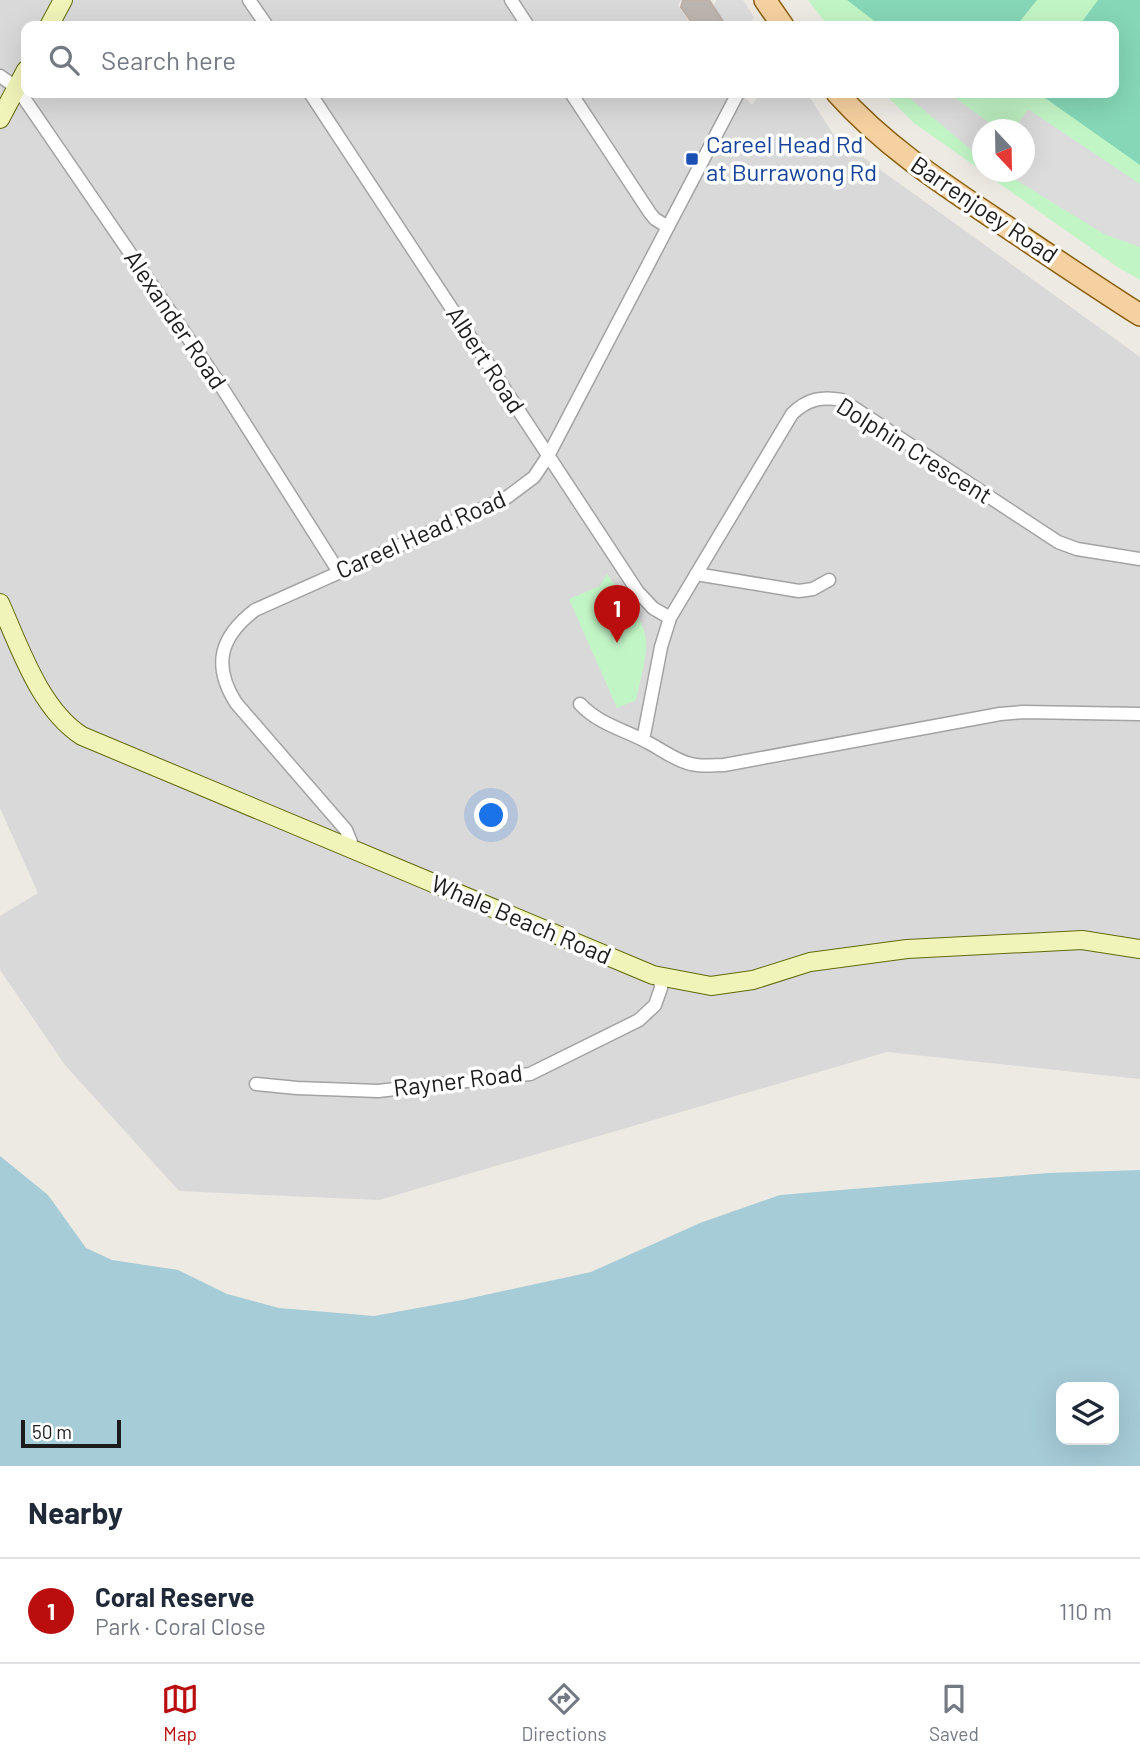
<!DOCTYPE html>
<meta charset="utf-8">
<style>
body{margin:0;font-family:Barlow,sans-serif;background:#f2f2f3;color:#1f2937}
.controls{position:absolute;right:21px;bottom:21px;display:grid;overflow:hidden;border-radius:14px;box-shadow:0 7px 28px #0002}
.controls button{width:63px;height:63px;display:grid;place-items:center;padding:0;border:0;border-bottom:2px solid #e0e1e3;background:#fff;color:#1f2937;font:35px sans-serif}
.compass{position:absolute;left:972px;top:119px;width:63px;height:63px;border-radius:50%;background:#fff;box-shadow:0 7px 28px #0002;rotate:158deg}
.scale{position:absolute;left:21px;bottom:18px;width:100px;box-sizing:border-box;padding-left:7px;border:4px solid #1c1c1c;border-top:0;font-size:19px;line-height:24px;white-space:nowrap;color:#1c1c1c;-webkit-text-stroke:5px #fff;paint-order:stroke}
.you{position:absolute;left:492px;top:816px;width:24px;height:24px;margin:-18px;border:5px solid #fff;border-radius:50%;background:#1a73e8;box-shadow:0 0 0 10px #1a73e833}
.badge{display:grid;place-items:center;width:46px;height:46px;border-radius:50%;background:#ba0e0e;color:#fff;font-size:23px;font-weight:700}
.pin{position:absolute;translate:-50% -58px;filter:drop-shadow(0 2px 4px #0008)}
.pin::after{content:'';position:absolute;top:37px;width:24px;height:21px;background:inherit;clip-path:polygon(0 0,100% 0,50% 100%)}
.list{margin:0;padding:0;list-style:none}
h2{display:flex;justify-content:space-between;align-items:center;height:91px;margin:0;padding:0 28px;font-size:30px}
h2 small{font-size:23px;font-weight:400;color:#747a83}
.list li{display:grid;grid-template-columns:46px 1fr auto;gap:21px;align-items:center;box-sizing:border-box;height:105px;padding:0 28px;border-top:2px solid #e0e1e3}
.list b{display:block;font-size:26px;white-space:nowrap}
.list p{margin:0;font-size:23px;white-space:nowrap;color:#747a83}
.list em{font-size:23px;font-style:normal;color:#747a83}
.icon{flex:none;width:38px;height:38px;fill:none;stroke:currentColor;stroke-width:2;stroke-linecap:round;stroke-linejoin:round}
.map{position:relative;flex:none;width:1140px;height:1466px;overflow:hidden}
.search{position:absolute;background:#fff;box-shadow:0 7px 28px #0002;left:21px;right:21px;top:21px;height:77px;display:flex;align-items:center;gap:18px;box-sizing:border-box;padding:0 24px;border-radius:14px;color:#747a83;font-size:26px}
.sheet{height:196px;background:#fff}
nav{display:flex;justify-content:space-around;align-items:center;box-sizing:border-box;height:98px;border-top:2px solid #e0e1e3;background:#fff;font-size:19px;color:#747a83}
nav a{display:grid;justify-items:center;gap:4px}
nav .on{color:#ba0e0e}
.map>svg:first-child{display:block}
.residential{fill:#dad9d9}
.park{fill:#c2f5c6}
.pitch{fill:#85d7b7}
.parking{fill:#dcdcdc}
.water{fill:#a6ccd8;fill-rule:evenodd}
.building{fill:#bdb5af;stroke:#bdb0a6;stroke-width:2}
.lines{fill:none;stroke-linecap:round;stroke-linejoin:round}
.minor-casing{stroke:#a3a3a3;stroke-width:15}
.secondary-casing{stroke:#606a0c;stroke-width:20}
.primary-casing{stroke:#8a600a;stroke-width:24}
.minor{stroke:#fff;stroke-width:12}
.secondary{stroke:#f1f4b9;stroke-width:18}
.primary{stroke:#f5d0a0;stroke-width:21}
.transit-dot{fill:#1a4fb4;stroke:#fff;stroke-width:2.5}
.labels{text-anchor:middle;stroke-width:7;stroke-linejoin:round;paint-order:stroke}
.transit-label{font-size:24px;fill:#164399;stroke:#fff;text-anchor:start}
.street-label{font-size:24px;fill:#1c1c1c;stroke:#fff}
</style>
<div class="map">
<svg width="1140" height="1466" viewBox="0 0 1140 1466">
<rect width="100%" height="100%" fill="#ede9e3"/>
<path class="residential" d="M0,0H681L678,5L692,26H26V93H741L752,105L760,93H807L835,137L1140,357V1079L887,1052L379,1200L179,1191L65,1065L0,970V916L38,893L0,808Z"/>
<path class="park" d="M808,0H1140V280L1119,268L983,172H1024V130H982V171L914,123L884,93H1114V26H828Z
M607,574C618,590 641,616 645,634C649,654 640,680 636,700L617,708L569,599L600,586Z"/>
<path class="pitch" d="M847,0H1037L1016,26H881Z
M1098,0H1140V165L1038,93H1114V26H1079Z"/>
<path class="parking" d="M717,0H743L754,17L749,26H726L713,6Z
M904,93H948L998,129L982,130V159Z
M1028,109L1140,184V247L1104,234L1003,172H1024V130L1014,129Z"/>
<path class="water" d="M0,1156L48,1195L86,1248L112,1260L178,1270L227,1294L279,1308L374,1316L462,1300L591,1272L700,1223L780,1195L1048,1173L1140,1170V1466H0ZM1061,1387H1114V1440H1061Z"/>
<path class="building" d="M683,0H709L726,26H694L681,7Z"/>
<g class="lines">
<g class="minor-casing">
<path id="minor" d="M249,0L267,26
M511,0L528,26
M0,76L17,88L221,386L339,572
M310,93L638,592L653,608L670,618
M571,93L650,213L655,219L668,227
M696,574L799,591L813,589L829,580
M580,704C600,725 623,729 647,742C661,749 676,761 691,764C702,767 713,765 724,765L1000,714L1023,712L1140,714
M643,740L661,647L670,618L792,414C807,399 822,396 842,400L1058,542L1077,549L1140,559
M349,850L351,842L346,830L236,703C212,665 220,637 255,610L506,498L534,477L548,456L738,93
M256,1084L297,1088L378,1091L530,1074L639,1020L655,1005L661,988L660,977"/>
</g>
<g class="secondary-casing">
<path id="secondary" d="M49,26L63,0
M0,119L26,70
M0,603C20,648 40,709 82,736L653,975L711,986L753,980L810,962L907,949L1082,940L1140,949"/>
</g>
<g class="primary-casing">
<path id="primary" d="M765,0L783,26
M837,93C886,148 949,188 1010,229C1053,258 1096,287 1140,315"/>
</g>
<use href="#minor" class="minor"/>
<use href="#secondary" class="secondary"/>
<use href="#primary" class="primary"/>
</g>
<rect class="transit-dot" x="685" y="152" width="14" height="14" rx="3.5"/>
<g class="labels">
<g class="transit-label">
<text x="706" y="153">Careel Head Rd<tspan x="706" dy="28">at Burrawong Rd</tspan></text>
</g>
<g class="street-label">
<text transform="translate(984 210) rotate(34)" y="8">Barrenjoey Road</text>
<text transform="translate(175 320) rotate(56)" y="8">Alexander Road</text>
<text transform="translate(485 360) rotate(57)" y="8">Albert Road</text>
<text transform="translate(914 451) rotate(32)" y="8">Dolphin Crescent</text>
<text transform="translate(421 535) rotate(-24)" y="8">Careel Head Road</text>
<text transform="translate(521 920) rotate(23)" y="8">Whale Beach Road</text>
<text transform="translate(458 1081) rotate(-7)" y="8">Rayner Road</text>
</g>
</g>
</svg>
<div class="controls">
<button><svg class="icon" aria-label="layers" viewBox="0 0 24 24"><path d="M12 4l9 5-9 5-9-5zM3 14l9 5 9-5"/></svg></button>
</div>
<svg class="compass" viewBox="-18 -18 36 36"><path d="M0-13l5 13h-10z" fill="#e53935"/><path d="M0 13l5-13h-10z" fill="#747a83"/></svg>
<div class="scale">50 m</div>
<div class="you"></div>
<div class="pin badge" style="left:617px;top:643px">1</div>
<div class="search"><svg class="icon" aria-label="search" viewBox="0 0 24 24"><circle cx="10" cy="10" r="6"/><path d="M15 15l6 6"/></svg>Search here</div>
</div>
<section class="sheet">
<h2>Nearby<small></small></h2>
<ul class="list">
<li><span class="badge">1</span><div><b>Coral Reserve</b><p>Park · Coral Close</p></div><em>110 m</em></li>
</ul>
</section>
<nav>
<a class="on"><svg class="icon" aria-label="map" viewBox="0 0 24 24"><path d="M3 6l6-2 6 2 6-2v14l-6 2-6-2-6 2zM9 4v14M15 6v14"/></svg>Map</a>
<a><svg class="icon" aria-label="directions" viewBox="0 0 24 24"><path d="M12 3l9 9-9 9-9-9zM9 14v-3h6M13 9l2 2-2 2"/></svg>Directions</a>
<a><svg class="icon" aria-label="saved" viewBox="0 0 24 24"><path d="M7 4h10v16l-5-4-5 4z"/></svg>Saved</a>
</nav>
